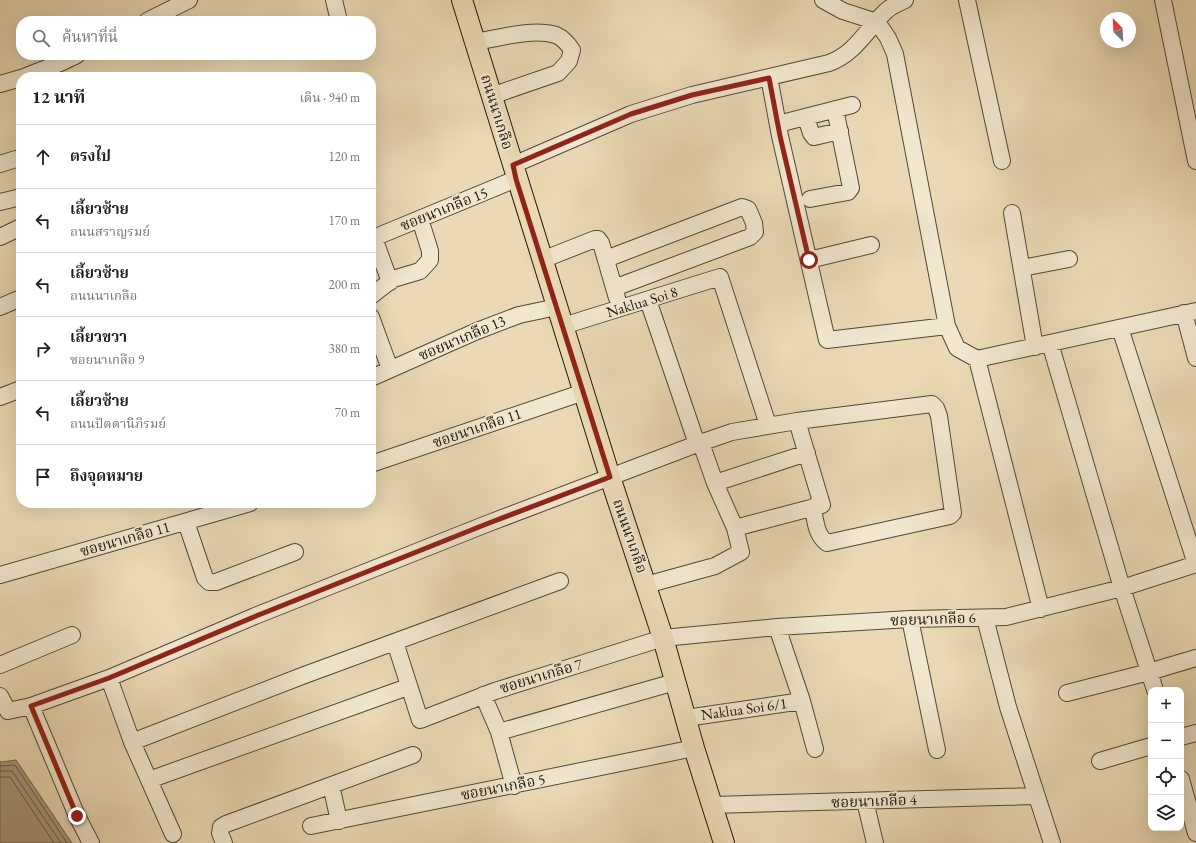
<!DOCTYPE html>
<html lang="th">
<meta charset="utf-8">
<style>
body{margin:0;font-family:"EB Garamond","Noto Serif Thai",serif;background:#f2f2f2;color:#202124}
.controls{position:absolute;right:12px;bottom:12px;display:grid;overflow:hidden;border-radius:8px;box-shadow:0 4px 16px #0002}
.controls button{width:36px;height:36px;display:grid;place-items:center;padding:0;border:0;border-bottom:1px solid #e0e0e0;background:#fff;color:#202124;font:20px sans-serif}
.compass{position:absolute;left:1100px;top:12px;width:36px;height:36px;border-radius:50%;background:#fff;box-shadow:0 4px 16px #0002;rotate:336deg}
.stop{position:absolute;width:12px;height:12px;margin:-9px;border:3px solid #8f2418;border-radius:50%;background:#fff}
.stop.end{background:#8f2418;border-color:#fff;box-shadow:0 1px 4px #0008}
.list{margin:0;padding:0;list-style:none}
h2{display:flex;justify-content:space-between;align-items:center;height:52px;margin:0;padding:0 16px;font-size:17px}
h2 small{font-size:13px;font-weight:400;color:#757577}
.list li{display:grid;grid-template-columns:26px 1fr auto;gap:12px;align-items:center;box-sizing:border-box;height:64px;padding:0 16px;border-top:1px solid #e0e0e0}
.list b{display:block;font-size:15px;white-space:nowrap}
.list p{margin:0;font-size:13px;white-space:nowrap;color:#757577}
.list em{font-size:13px;font-style:normal;color:#757577}
.icon{flex:none;width:22px;height:22px;fill:none;stroke:currentColor;stroke-width:2;stroke-linecap:round;stroke-linejoin:round}
.map{position:relative;flex:none;width:1196px;height:843px;overflow:hidden}
.search{position:absolute;background:#fff;box-shadow:0 4px 16px #0002;left:16px;top:16px;width:360px;height:44px;display:flex;align-items:center;gap:10px;box-sizing:border-box;padding:0 14px;border-radius:16px;color:#757577;font-size:15px}
.panel{position:absolute;background:#fff;box-shadow:0 4px 16px #0002;left:16px;top:72px;width:360px;height:436px;border-radius:16px}
.map>svg:first-child{display:block}
.water{fill:#a5977c;stroke:#706450}
.lines{fill:none;stroke-linecap:round;stroke-linejoin:round}
.shore{stroke:#625745;stroke-width:1}
.minor-casing{stroke:#524838;stroke-width:18}
.major-casing{stroke:#20170e;stroke-width:22}
.minor{stroke:#f1e6ce;stroke-width:16}
.major{stroke:#ead9b4;stroke-width:20}
.route{stroke:#8f2418;stroke-width:5}
.labels{text-anchor:middle;stroke-width:4;stroke-linejoin:round;paint-order:stroke}
.street-label{font-size:15px;fill:#20170e;stroke:#f1e6ce}
</style>
<div class="map">
<svg width="1196" height="843" viewBox="0 0 1196 843">
<rect width="100%" height="100%" fill="#ead9b4"/>
<filter id="stains"><feTurbulence type="fractalNoise" baseFrequency=".005" numOctaves="4"/><feColorMatrix values="0 0 0 0 .2 0 0 0 0 .09 0 0 0 0 .02 0 0 0 .5 -.17"/></filter>
<radialGradient id="worn" r=".72"><stop offset=".6" stop-color="#630" stop-opacity="0"/><stop offset="1" stop-color="#630" stop-opacity=".3"/></radialGradient>
<path class="water" d="M16,760L72,843H0V761L1,762Z"/>
<g class="lines">
<path class="shore" d="M0,766L15,765L67,843
M0,771H12L61,843
M0,777H10L54,843"/>
<g class="minor-casing">
<path id="minor" d="M334,0L339,21
M823,0L843,11L877,22L888,38L895,54L947,326L957,348L977,359L1196,311
M967,0L1002,161
M1163,0L1196,161
M147,21L189,0
M475,42C499,38 532,28 556,35C563,38 568,44 572,50L569,61L558,73L491,96
M24,77L60,63L77,55
M769,77L780,136L827,340L947,326
M0,84L21,78
M806,117L811,133L814,137L840,131
M778,124L852,105
M0,164L16,159
M513,165L631,114L692,95L829,63C856,53 866,30 886,11C891,6 899,3 905,0
M810,199L848,192L851,188L835,109
M0,202L21,197
M1012,213L1035,347
M0,237L21,227
M374,238L390,282
M371,239L516,179
M606,259L742,207L748,209L754,223L755,232L750,237L614,288
M542,260L595,239H598L601,243L617,298
M809,260L871,245
M1022,268L1069,259
M371,296L393,279L420,271L430,260V251L420,219
M648,300L697,444
M0,307L21,298
M1184,313L1196,358
M371,317L390,369
M563,326L720,277L768,425
M1120,328L1196,564
M1050,343L1122,588L1155,690
M977,359L1041,609
M371,378L477,331L519,315L557,307
M0,397L21,389
M371,464L584,392
M715,483L807,453
M186,522L205,578L209,582H216L295,552
M735,528L822,505L797,421
M0,575L250,503
M646,585L715,566L741,552L735,528L715,483L701,443
M985,618L1008,707L1052,843
M910,619L937,750
M777,627L802,701L815,749
M395,642L420,720L495,691L663,638L777,627L910,619L1006,617L1122,588L1196,564
M0,665L72,635
M109,678L132,742L173,834
M1067,693L1149,672L1196,658
M483,695L499,732L514,786
M0,696L8,711L31,706L109,678L255,616L489,523L697,444L732,432L797,421L932,404L936,408L939,416L953,513L950,516L827,543C816,535 815,520 813,507
M31,706L77,816L91,843
M686,718L802,701
M499,732L675,682
M1181,737L1196,733
M132,742L302,676L560,581
M1100,761L1151,746
M1181,779L1196,833
M149,780L402,689
M331,785L339,821
M865,801L875,843
M712,805L1037,796
M311,826L694,748
M224,843L220,833L221,827L226,824L413,755"/>
</g>
<g class="major-casing">
<path id="major" d="M462,0L610,477L663,638L694,748L724,843"/>
</g>
<use href="#minor" class="minor"/>
<use href="#major" class="major"/>
</g>
<g class="lines">
<path class="route" d="M77,816L31,706L109,678L256,616L489,523L610,477L516,179L513,165L631,114L692,95L769,78L780,136L809,260"/>
</g>
<g class="labels">
<g class="street-label">
<text transform="translate(497 112) rotate(73)" y="5">ถนนนาเกลือ</text>
<text transform="translate(444 209) rotate(-22)" y="5">ซอยนาเกลือ 15</text>
<text transform="translate(642 302) rotate(-17)" y="5">Naklua Soi 8</text>
<text transform="translate(462 338) rotate(-23)" y="5">ซอยนาเกลือ 13</text>
<text transform="translate(477 428) rotate(-19)" y="5">ซอยนาเกลือ 11</text>
<text transform="translate(630 536) rotate(71)" y="5">ถนนนาเกลือ</text>
<text transform="translate(125 539) rotate(-16)" y="5">ซอยนาเกลือ 11</text>
<text transform="translate(933 619) rotate(-2)" y="5">ซอยนาเกลือ 6</text>
<text transform="translate(541 676) rotate(-17)" y="5">ซอยนาเกลือ 7</text>
<text transform="translate(744 709) rotate(-8)" y="5">Naklua Soi 6/1</text>
<text transform="translate(503 787) rotate(-11)" y="5">ซอยนาเกลือ 5</text>
<text transform="translate(874 801) rotate(-2)" y="5">ซอยนาเกลือ 4</text>
</g>
</g>
<rect width="100%" height="100%" filter="url(#stains)"/>
<rect width="100%" height="100%" fill="url(#worn)"/>
</svg>
<div class="controls">
<button>+</button>
<button>−</button>
<button><svg class="icon" aria-label="locate" viewBox="0 0 24 24"><circle cx="12" cy="12" r="6"/><path d="M12 2v4M12 18v4M2 12h4M18 12h4"/></svg></button>
<button><svg class="icon" aria-label="layers" viewBox="0 0 24 24"><path d="M12 4l9 5-9 5-9-5zM3 14l9 5 9-5"/></svg></button>
</div>
<svg class="compass" viewBox="-18 -18 36 36"><path d="M0-13l5 13h-10z" fill="#e53935"/><path d="M0 13l5-13h-10z" fill="#757577"/></svg>
<div class="stop" style="left:809px;top:260px"></div>
<div class="stop end" style="left:77px;top:816px"></div>
<div class="search"><svg class="icon" aria-label="search" viewBox="0 0 24 24"><circle cx="10" cy="10" r="6"/><path d="M15 15l6 6"/></svg>ค้นหาที่นี่</div>
<section class="panel">
<h2>12 นาที<small>เดิน · 940 m</small></h2>
<ul class="list">
<li><svg class="icon" aria-label="ahead" viewBox="0 0 24 24"><path d="M12 20V5M6 11l6-6 6 6"/></svg><div><b>ตรงไป</b></div><em>120 m</em></li>
<li><svg class="icon" aria-label="left" viewBox="0 0 24 24"><path d="M17 20v-9H6M10 6l-5 5 5 5"/></svg><div><b>เลี้ยวซ้าย</b><p>ถนนสราญรมย์</p></div><em>170 m</em></li>
<li><svg class="icon" aria-label="left" viewBox="0 0 24 24"><path d="M17 20v-9H6M10 6l-5 5 5 5"/></svg><div><b>เลี้ยวซ้าย</b><p>ถนนนาเกลือ</p></div><em>200 m</em></li>
<li><svg class="icon" aria-label="right" viewBox="0 0 24 24"><path d="M7 20v-9h11M14 6l5 5-5 5"/></svg><div><b>เลี้ยวขวา</b><p>ซอยนาเกลือ 9</p></div><em>380 m</em></li>
<li><svg class="icon" aria-label="left" viewBox="0 0 24 24"><path d="M17 20v-9H6M10 6l-5 5 5 5"/></svg><div><b>เลี้ยวซ้าย</b><p>ถนนปัตตานีภิรมย์</p></div><em>70 m</em></li>
<li><svg class="icon" aria-label="arrive" viewBox="0 0 24 24"><path d="M6 21V4h12l-3 4 3 4H6"/></svg><div><b>ถึงจุดหมาย</b></div></li>
</ul>
</section>
</div>
